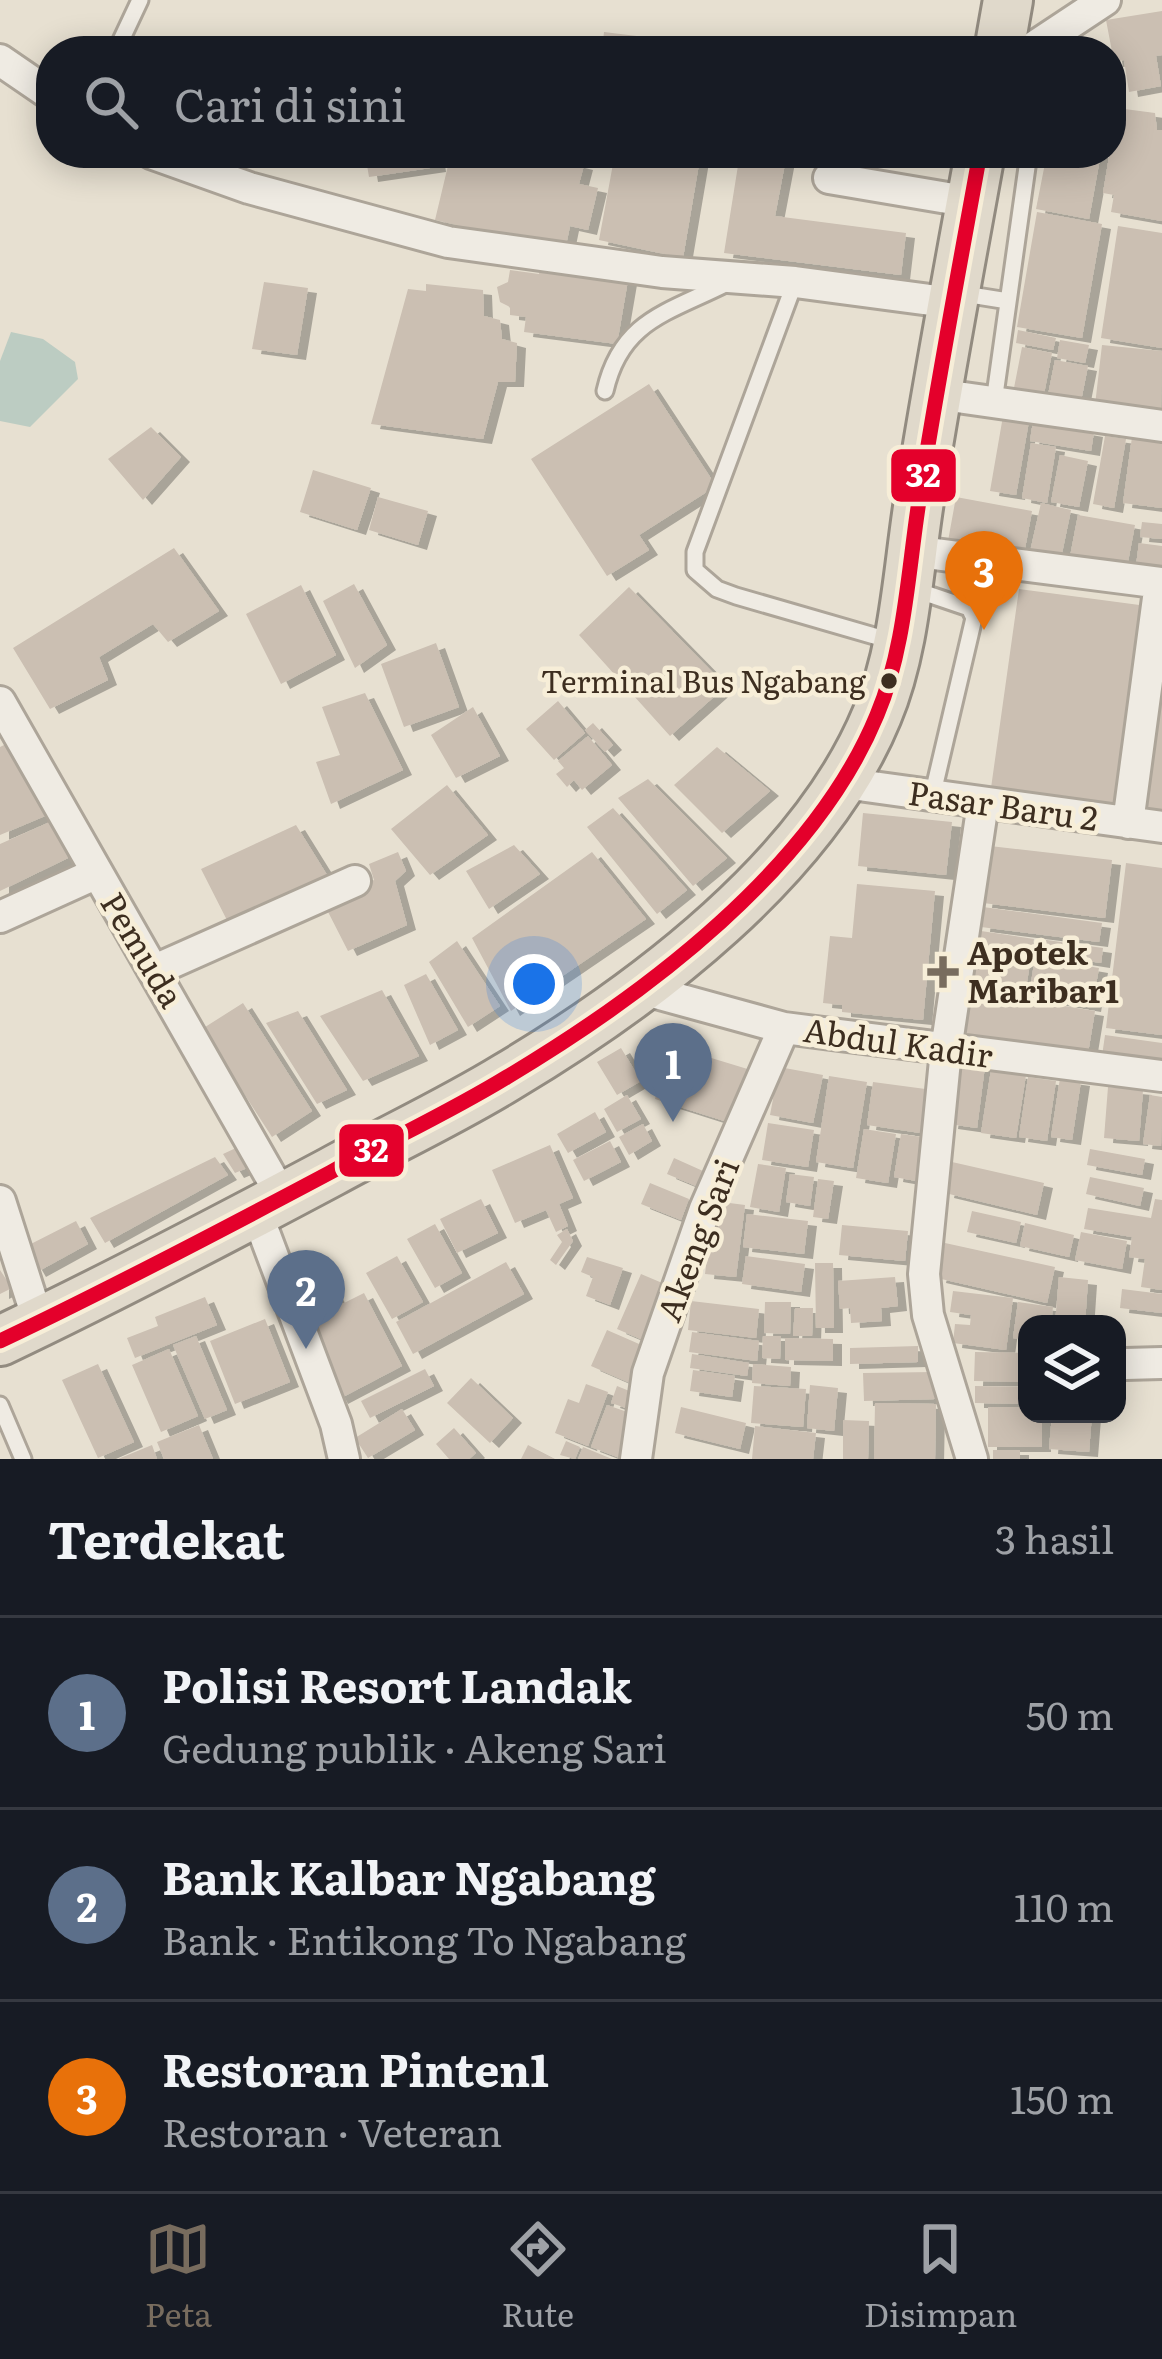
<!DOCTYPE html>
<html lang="id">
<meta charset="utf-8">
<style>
body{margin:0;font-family:Literata,serif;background:#20242c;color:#f1f3f6}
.controls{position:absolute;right:36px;bottom:36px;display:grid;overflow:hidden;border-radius:24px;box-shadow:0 6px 30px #0003}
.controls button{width:108px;height:108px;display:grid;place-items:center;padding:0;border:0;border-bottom:3px solid #363941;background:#171b24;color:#f1f3f6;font:60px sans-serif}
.you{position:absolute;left:534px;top:984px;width:42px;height:42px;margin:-30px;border:9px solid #fff;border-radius:50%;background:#1a73e8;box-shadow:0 0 0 18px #1a73e833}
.badge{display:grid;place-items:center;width:78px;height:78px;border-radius:50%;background:#786c5e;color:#fff;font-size:39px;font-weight:700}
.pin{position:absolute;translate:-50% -99px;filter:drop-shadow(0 3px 6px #0008)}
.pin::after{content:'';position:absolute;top:63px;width:42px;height:36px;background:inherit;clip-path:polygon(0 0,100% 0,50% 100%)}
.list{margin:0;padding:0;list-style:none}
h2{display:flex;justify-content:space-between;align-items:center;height:156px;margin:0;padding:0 48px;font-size:51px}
h2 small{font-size:39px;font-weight:400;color:#9ea1a6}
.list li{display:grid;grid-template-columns:78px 1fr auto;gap:36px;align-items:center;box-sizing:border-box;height:192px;padding:0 48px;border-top:3px solid #363941}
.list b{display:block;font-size:45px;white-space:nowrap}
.list p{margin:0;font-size:39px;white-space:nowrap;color:#9ea1a6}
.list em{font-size:39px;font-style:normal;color:#9ea1a6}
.icon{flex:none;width:66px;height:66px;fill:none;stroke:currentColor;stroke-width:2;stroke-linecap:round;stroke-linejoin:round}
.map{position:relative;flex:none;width:1162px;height:1459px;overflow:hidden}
.search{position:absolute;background:#171b24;box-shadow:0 6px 30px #0003;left:36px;right:36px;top:36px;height:132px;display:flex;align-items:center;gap:30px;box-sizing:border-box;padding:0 42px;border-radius:48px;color:#9ea1a6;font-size:45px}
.sheet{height:732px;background:#171b24}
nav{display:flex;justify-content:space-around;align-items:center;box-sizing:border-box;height:168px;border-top:3px solid #363941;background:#171b24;font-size:33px;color:#9ea1a6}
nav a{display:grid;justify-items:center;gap:6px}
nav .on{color:#786c5e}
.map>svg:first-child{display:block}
.water{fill:#bcccc2}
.building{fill:#cbbfb2;filter:url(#shadow)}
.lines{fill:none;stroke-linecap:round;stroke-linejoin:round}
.service-casing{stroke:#ada599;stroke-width:21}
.minor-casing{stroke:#ada599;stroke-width:36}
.trunk-casing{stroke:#928b80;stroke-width:54}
.service{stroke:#efebe3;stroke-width:15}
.minor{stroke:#efebe3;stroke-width:30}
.trunk{stroke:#e0d9cb;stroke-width:48}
.bus-1-casing{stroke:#f7eed8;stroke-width:24}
.bus-1{stroke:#e4002b;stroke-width:15}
.bus-dot{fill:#3d2e20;stroke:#f7eed8;stroke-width:4.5}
.poi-dot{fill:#786c5e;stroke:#f7eed8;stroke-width:4.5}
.labels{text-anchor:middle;stroke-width:9;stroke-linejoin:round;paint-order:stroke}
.bus-label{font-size:30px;fill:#3d2e20;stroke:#f7eed8;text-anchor:end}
.street-label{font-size:33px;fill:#3d2e20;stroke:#f7eed8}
.poi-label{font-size:33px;font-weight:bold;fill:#3d2e20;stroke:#f7eed8;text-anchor:start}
.line-badge{stroke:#f7eed8;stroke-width:4.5}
.badge-label{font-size:33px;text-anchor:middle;font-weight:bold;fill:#fff}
</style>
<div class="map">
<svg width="1162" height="1459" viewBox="0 0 1162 1459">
<defs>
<filter id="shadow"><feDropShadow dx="9" dy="5" stdDeviation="0" flood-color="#0004"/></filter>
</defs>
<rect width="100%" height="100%" fill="#e7e0d1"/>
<path class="water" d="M11,332L43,339L75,362L78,379L30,427L0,421V361Z"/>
<path class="building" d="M1162,11V55L1156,56L1161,86L1129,92L1124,60L1114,62L1106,20Z
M604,32L653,38L650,51H602Z
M676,36L719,41L717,51H674Z
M1117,108L1155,113L1157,130H1162V221L1111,212L1114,195L1103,193Z
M365,153H435L437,167L369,177Z
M451,153H536L584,165L579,184L598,188L588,230L570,226L565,250L435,220Z
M615,153L700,158L683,258L599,240Z
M740,153H787L775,216L906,233L901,275L724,253Z
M1047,153H1101L1089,219L1036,209Z
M1037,212L1102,224L1082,338L1017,327Z
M1118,226L1162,233V348L1101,338Z
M541,265L628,280L617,344L524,332L526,317L510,315V307L500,302L497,287L508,282L510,270L539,274Z
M264,282L308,288L297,355L252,349Z
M426,284L483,290L484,316L500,320L502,339L517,343L515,382H498L483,439L371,424L408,289L426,291Z
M1018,330L1056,338L1053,350L1016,343Z
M1060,340L1089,345L1085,363L1057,358Z
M1102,345L1162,351L1161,412L1095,405Z
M1022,347L1052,353L1042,404L1012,398Z
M1055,360L1088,366L1079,411L1046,405Z
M649,384L716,486L639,535L649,550L607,576L531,459Z
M1003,416L1029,421L1016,495L990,491Z
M1033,421L1094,432L1091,451L1030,441Z
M151,427L181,457L143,500L108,459Z
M1105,436L1126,439L1114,508L1093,504Z
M1132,437L1162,440V508L1123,503Z
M1031,443L1056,447L1047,503L1022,498Z
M1060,455L1088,461L1079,507L1051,502Z
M313,470L371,488L357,530L300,512Z
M378,497L428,511L418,545L369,530Z
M956,497L1032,511L1024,554L948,541Z
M1041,503L1071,510L1061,558L1030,552Z
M1078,515L1135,525L1126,572L1069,562Z
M1142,522L1162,524V539L1140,537Z
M1139,543L1162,546V576L1135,573Z
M174,548L219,611L168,642L153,624L99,657L108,680L50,709L13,648Z
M354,584L387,645L355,668L323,601Z
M301,585L336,655L281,684L246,614Z
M629,587L726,686L670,736L579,635Z
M1019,589L1147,606L1118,806L991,788Z
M436,643L459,707L404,727L381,664Z
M1159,681H1162V815L1145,813Z
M365,693L403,770L331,804L316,762L340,755L322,707Z
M558,701L585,733L554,760L526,729Z
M473,707L500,756L456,778L431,735Z
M593,723L613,745L605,752L585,730Z
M588,736L612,765L582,790L574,780L567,787L556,774L564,768L558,761Z
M12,741L45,816L0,835V747Z
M717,747L770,791L722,833L674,785Z
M648,779L727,858L693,886L618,798Z
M447,785L488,835L430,875L391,829Z
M613,808L687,890L657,914L587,827Z
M863,813L952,822L946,875L858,866Z
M50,822L68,858L0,891V844Z
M296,825L332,883L234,934L201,869Z
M514,845L540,874L489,909L466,871Z
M990,846L1112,860L1105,918L983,903Z
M398,852L406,871L395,881L407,925L348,951L325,906L374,880L369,864Z
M592,852L646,919L511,1011L472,938Z
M1126,863L1162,868V1035L1106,1028Z
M857,884L935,891L923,1020L842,1012V1005L823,1003L830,936L852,938Z
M983,907L1102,923L1099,942L981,927Z
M981,931L1034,939L1025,994L972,985Z
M1040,939L1103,948L1101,963L1037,953Z
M457,941L500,1006L468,1027L429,962Z
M1035,957L1099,968L1092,1007L1029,996Z
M426,974L458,1030L430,1045L404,985Z
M382,990L419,1056L363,1081L320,1016Z
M972,991L1095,1011L1086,1065L963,1045Z
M243,1003L312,1111L272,1137L202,1029Z
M298,1011L347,1090L317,1104L266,1023Z
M1105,1035L1162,1043V1072L1101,1063Z
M656,1045L670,1050L672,1046L754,1071L737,1125L655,1099L659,1083L646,1079Z
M621,1048L641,1081L617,1095L597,1062Z
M957,1062L985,1066L977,1128L949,1124Z
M779,1067L823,1075L813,1123L770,1115Z
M991,1070L1026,1075L1016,1138L981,1133Z
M829,1076L867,1082L853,1168L816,1162Z
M1028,1077L1056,1081L1047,1141L1019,1137Z
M1060,1078L1081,1081L1072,1140L1051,1137Z
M873,1082L933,1090L927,1134L867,1125Z
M1108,1087L1143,1090L1139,1141L1104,1138Z
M627,1095L641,1119L617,1132L604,1109Z
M1150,1095L1162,1097L1161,1146L1143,1144Z
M595,1112L606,1132L568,1153L557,1134Z
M768,1123L814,1130L808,1167L762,1160Z
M643,1124L652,1141L629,1155L619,1137Z
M864,1129L896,1134L888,1183L856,1178Z
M901,1134L929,1138L922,1182L894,1177Z
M610,1141L621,1162L584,1181L573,1160Z
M550,1145L573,1198L559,1204L568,1226L556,1232L546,1210L515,1223L492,1170Z
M236,1148L247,1168L235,1173L223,1154Z
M1090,1149L1145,1159L1142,1175L1087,1165Z
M215,1157L228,1175L105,1243L90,1218Z
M674,1158L703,1171L696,1186L667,1174Z
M952,1162L1044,1183L1037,1215L945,1193Z
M758,1164L786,1168L779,1212L750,1207Z
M790,1174L814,1177L810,1206L786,1202Z
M1090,1177L1144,1188L1140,1206L1086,1194Z
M818,1179L834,1181L828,1219L813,1217Z
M650,1183L689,1199L681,1220L641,1204Z
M481,1199L498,1233L457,1253L440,1219Z
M1155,1199L1162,1200V1290L1141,1287L1145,1259L1129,1257L1132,1237L1084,1229L1088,1208L1151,1218Z
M714,1201L745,1205L736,1277L705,1274Z
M972,1211L1021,1222L1016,1243L967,1232Z
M747,1214L808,1221L804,1254L743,1247Z
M76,1221L88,1244L37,1272L23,1248Z
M1025,1223L1074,1235L1069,1257L1020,1246Z
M435,1224L462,1273L435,1288L407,1239Z
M842,1225L908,1231L905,1261L839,1255Z
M567,1229L573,1241L556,1265L550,1260L562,1242L557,1235Z
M1081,1232L1127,1241L1122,1269L1075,1260Z
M945,1243L1055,1267L1047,1303L937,1278Z
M397,1256L423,1302L392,1319L366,1273Z
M746,1256L805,1264L801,1292L742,1284Z
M587,1257L623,1268L610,1305L586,1296L593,1277L581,1272Z
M506,1262L524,1294L413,1354L396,1322Z
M815,1263H833L834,1328H816Z
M0,1270L12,1288L0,1294Z
M641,1274L667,1285L643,1340L617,1329Z
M895,1277L898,1306L881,1308L882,1321L851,1323L850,1308L840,1309L838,1281Z
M1059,1277L1088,1280L1085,1324H1055Z
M326,1280L340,1305L364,1293L402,1366L339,1399L301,1325L320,1315L307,1289Z
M1122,1289L1162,1294V1313L1120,1308Z
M953,1291L1013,1298L1006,1350L953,1343L955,1324L970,1325L971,1315L950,1312Z
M205,1297L217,1325L135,1358L127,1338L158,1326L155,1317Z
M691,1301L759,1309L756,1338L688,1330Z
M765,1302H791L790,1334L764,1333Z
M1018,1302L1053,1307L1051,1324H1027V1340L1013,1338Z
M795,1308H813L812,1336H793Z
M265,1319L290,1382L235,1404L210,1341Z
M607,1330L646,1347L630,1383L591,1366Z
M692,1332L759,1341L757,1361L689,1352Z
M196,1336L227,1410L205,1419L173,1345Z
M763,1336H781L780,1359L762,1358Z
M785,1338L833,1339V1361L785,1360Z
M918,1346V1362L850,1364V1348Z
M169,1349L198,1416L161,1432L132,1365Z
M975,1352L1027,1353V1382L974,1381Z
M692,1354L749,1363L747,1376L690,1368Z
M98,1364L134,1442L98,1458L62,1380Z
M753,1364L791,1367L790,1386L752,1383Z
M425,1369L434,1386L370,1418L361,1401Z
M693,1370L735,1376L732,1397L690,1391Z
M934,1372L935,1399L864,1401L863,1373Z
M471,1378L513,1418L490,1443L447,1403Z
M586,1384L608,1392L588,1446L555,1433L568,1399L579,1403Z
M810,1385L838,1388L834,1431L807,1428Z
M617,1386L632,1392L626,1408L611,1403Z
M754,1386L806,1389L803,1427L751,1423Z
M975,1386L1027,1387V1404L975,1403Z
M875,1403L936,1404L935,1459H874Z
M607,1405L636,1415L620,1458L591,1447Z
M681,1407L746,1423L740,1449L675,1433Z
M988,1407H1027V1414H1042V1447H988Z
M402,1409L415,1430L368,1458L355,1438Z
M1052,1414H1092L1089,1452L1049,1449Z
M843,1420L869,1421L868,1459H843Z
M199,1425L213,1459H164L157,1442Z
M755,1426L816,1433L813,1459H752Z
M454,1428L476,1453L469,1459H449L436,1444Z
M566,1441L580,1447L575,1459L560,1455Z
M152,1445L157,1459H118Z
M528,1445L555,1459H521Z
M583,1447L612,1459H578Z
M993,1450H1020V1459H993Z"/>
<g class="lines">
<g class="service-casing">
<path id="service" d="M116,51L140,0
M999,153L1029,157
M795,282L695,552V570L717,589L736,596L895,642
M958,293L1008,301
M605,391C621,321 667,313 725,284
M994,402L1029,153
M913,589L969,608L974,618L932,797
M0,1405L23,1459"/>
</g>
<g class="minor-casing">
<path id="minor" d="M1028,51L1105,0
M0,60L51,95
M151,153L249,188L448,242L662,272L795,282L953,303
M829,178L971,202
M936,394L1162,426
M911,551L1162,583
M0,702L283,1198
M844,783L1162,827
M1128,823L1160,583
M0,917L97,873
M155,970L355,881
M638,988L784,1028L1162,1076
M0,1201L39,1323
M257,1214L336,1424L344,1459
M1125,1364L1162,1363
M636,1459L648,1373L705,1209L784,1028
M972,1459L928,1315L924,1274L946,1050L983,803"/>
</g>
<g class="trunk-casing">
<path id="trunk" d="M999,51L1008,0
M0,1341C112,1288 222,1230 331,1172C389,1140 450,1112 507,1077C646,994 814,868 877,715C905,649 908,571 919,501C937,385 959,269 980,153"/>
</g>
<use href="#service" class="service"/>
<use href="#minor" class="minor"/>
<use href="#trunk" class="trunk"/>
<g class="bus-1-casing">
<path id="bus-1" d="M0,1341C112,1288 222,1230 331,1172C389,1140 450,1112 507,1077C646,994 814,868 877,715C905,649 908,571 919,501C937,385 959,269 980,153"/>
</g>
<use href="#bus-1" class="bus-1"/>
</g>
<circle class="bus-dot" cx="889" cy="681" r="10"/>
<path class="poi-dot" d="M937 954h12v12h12v12h-12v12h-12v-12h-12v-12h12z"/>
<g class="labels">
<g class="bus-label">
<text x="866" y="693">Terminal Bus Ngabang</text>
</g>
<g class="street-label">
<text transform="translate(1003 806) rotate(8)" y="12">Pasar Baru 2</text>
<text transform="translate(142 950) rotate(59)" y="12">Pemuda</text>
<text transform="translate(898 1043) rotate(8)" y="12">Abdul Kadir</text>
<text transform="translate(698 1240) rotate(-69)" y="12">Akeng Sari</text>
</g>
<g class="poi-label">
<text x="967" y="965">Apotek<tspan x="967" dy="38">Maribar1</tspan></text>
</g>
</g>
<g class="line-badge">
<rect x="889" y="447" width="69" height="57" rx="12" fill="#e4002b"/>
<rect x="337" y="1122" width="69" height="57" rx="12" fill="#e4002b"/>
</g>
<g class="badge-label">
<text x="923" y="487">32</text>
<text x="371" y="1162">32</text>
</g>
</svg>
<div class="controls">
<button><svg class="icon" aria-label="layers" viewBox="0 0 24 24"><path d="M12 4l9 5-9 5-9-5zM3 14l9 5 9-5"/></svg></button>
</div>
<div class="you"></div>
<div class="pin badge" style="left:673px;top:1122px;background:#5c6f8a">1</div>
<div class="pin badge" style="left:306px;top:1349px;background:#5c6f8a">2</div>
<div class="pin badge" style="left:984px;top:630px;background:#e8710a">3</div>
<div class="search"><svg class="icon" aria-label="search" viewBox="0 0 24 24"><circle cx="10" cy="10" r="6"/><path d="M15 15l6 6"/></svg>Cari di sini</div>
</div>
<section class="sheet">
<h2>Terdekat<small>3 hasil</small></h2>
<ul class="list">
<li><span class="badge" style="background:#5c6f8a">1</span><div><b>Polisi Resort Landak</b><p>Gedung publik · Akeng Sari</p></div><em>50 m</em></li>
<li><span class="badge" style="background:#5c6f8a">2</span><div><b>Bank Kalbar Ngabang</b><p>Bank · Entikong To Ngabang</p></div><em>110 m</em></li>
<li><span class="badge" style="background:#e8710a">3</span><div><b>Restoran Pinten1</b><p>Restoran · Veteran</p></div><em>150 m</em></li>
</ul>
</section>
<nav>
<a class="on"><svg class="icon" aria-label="map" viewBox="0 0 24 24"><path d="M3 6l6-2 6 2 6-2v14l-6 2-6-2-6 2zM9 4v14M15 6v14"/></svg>Peta</a>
<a><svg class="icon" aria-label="directions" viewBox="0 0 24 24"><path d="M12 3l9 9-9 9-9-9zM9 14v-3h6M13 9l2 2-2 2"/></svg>Rute</a>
<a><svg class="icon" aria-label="saved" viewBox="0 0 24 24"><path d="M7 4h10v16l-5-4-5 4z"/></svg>Disimpan</a>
</nav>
